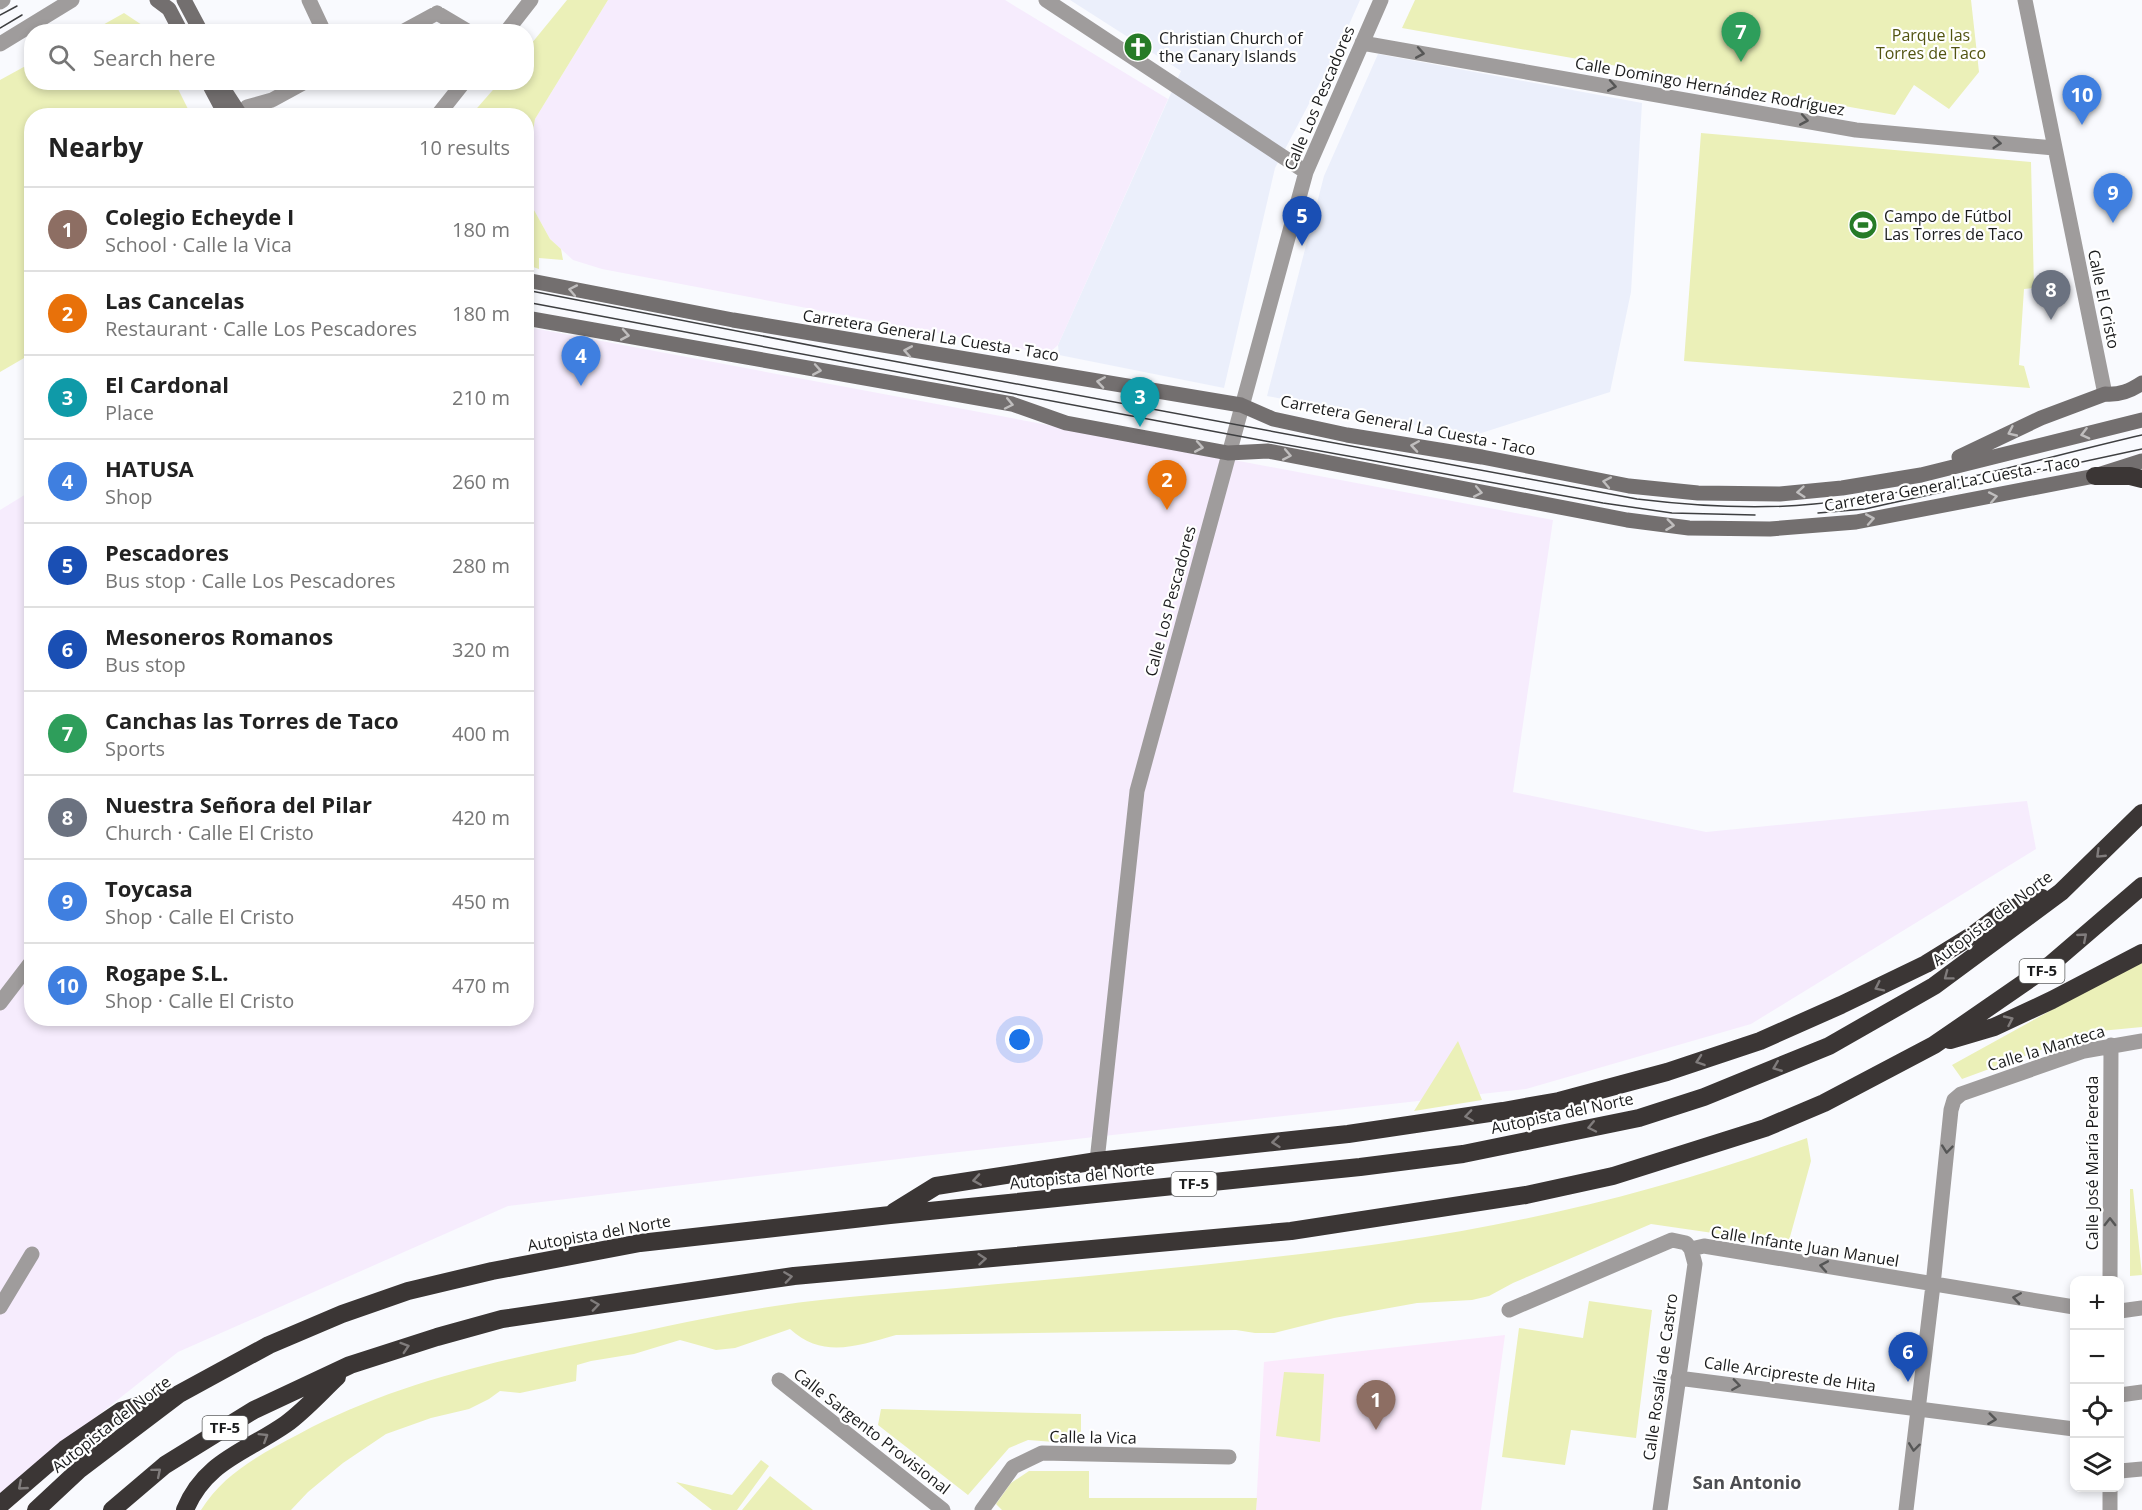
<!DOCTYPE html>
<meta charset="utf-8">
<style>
body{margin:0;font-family:"Open Sans",sans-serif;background:#f6f6f6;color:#222}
.controls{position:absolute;right:18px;bottom:18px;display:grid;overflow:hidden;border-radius:12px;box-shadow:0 3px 9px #0003}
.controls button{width:54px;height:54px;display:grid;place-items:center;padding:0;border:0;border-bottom:2px solid #e0e0e0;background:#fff;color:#222;font:30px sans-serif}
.you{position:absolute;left:1020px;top:1040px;width:21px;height:21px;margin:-15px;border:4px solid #fff;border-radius:50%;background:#1a73e8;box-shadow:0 0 0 9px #1a73e833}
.badge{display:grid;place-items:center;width:39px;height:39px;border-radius:50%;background:#0f766e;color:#fff;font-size:20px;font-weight:700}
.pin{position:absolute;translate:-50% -50px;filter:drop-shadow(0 2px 3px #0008)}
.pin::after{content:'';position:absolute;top:32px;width:21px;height:18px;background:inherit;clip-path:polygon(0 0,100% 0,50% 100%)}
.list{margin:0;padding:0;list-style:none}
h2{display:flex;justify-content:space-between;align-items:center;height:78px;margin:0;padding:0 24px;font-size:26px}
h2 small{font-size:20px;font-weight:400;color:#767676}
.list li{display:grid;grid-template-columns:39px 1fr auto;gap:18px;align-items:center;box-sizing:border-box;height:84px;padding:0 24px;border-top:2px solid #e0e0e0}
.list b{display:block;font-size:22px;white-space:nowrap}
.list p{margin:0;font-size:20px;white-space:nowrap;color:#767676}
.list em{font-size:20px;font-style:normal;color:#767676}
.icon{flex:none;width:33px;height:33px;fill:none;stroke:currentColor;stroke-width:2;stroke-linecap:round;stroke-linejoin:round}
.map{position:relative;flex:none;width:2142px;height:1510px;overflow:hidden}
.search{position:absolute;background:#fff;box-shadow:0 3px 9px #0003;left:24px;top:24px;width:510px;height:66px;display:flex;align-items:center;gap:15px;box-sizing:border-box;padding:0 21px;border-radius:24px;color:#767676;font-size:22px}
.panel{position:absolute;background:#fff;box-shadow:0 3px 9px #0003;left:24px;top:108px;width:510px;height:918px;border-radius:24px}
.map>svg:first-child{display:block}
.built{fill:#ebeffb}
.industrial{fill:#f6ecfd}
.education{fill:#fbeafc}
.green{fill:#ebf0b8}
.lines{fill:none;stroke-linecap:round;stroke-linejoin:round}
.street{stroke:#9f9c9c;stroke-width:15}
.secondary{stroke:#736f6f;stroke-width:15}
.highway{stroke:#3b3635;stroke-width:18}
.tram{stroke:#3e3f41;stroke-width:1.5}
.oneway{stroke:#565656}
.oneway2{stroke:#c0bebe}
.oneway3{stroke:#807c7c}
.labels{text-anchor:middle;stroke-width:4.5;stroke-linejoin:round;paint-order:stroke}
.shield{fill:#fff;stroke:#5f6061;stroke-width:1.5}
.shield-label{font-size:15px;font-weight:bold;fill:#1b1c1d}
.park-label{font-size:16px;fill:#525411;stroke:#fff}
.poi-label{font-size:16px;fill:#1b1c1d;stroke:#fff;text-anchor:start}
.street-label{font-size:16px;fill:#1b1c1d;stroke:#fff}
.neighbourhood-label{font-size:18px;font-weight:bold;fill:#4c4d51;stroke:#fff}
</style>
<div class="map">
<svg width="2142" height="1510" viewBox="0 0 2142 1510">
<rect width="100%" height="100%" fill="#f9fafe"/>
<path class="built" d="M1070,0H1360L1339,47L1275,168L1224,388L1059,355L1058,345L1181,71Z
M1378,54L1642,103L1631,292L1610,392L1472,436L1267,396L1324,176Z"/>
<path class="industrial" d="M608,0H1005L1168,99L1058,345L1048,354L602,269L573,260L550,239L534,210L529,181L530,149L535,119Z
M527,327L1553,520L1513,792L1706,832L2027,801L2036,849L1751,1024L1526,1089L932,1155L508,1206L178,1352L0,1493V510L31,491L32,1018H526Z"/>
<path class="education" d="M1505,1335L1481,1510H1256L1264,1362Z"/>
<path class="green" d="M567,0H608L535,119L530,149L529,181L534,210L550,239L561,249L563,260L539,258V269L527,265L526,116L471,115L499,83L526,82L527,49Z
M1415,0H1971L1979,72L1949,109L1914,85L1895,115L1402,28Z
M124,13L151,31H92Z
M31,63L32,82L175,83L191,115L32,116L31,354L0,372V80Z
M1701,133L2031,162L2034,288L2024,289L2019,365L2024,366L2030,388L1684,361Z
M2142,960V1027L2090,1032L1962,1079L1952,1065Z
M1458,1041L1482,1100L1414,1111Z
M1807,1138L1811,1161L1788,1244L1651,1224L1513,1283L1489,1296L1472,1300L1417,1303L1334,1318L1274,1333H1255L1236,1330L896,1335C857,1346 823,1359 790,1329L735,1348L716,1350L680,1340L634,1354L591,1361L577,1365L576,1381L520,1393L500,1391L489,1399L469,1409L431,1418L386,1434L343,1463L308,1492L291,1510H201C224,1473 261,1454 299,1434C396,1382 503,1359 610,1338C665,1327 720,1314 775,1306C839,1296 903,1293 967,1287C1109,1274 1252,1262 1393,1242C1538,1221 1670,1188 1807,1138Z
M2130,1189H2133L2142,1275L2130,1276Z
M1589,1301L1652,1310L1636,1438L1571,1430L1565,1465L1502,1457L1519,1328L1583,1338Z
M1284,1372L1324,1374L1320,1442L1276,1436Z
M881,1409L1081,1414V1444L1028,1440L1009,1448L968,1495L878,1425Z
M761,1460L769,1466L737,1510H712L676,1482L732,1495Z
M1029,1471H1089V1498H1257L1256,1510H1002L996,1504L1011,1483Z
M770,1476L813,1510H742Z"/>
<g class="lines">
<path class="street" d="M309,0L324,32
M1046,0L1306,172
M2025,0L2105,394
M0,2L3,0
M437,13L469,32
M402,32L437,13
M506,32L531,0
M1362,43L1856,130L2054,148
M0,44L72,0
M247,107L272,100L305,82
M437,116L464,82
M0,1003L32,961
M1097,1161L1137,791L1306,172L1381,0
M2110,1280L2111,1045
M0,1307L32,1254
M1509,1310L1672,1240L1686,1243L1691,1249L1704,1246L2074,1307
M2120,1311L2142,1308
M1678,1378L2074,1429
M779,1380L943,1510
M2120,1395L2142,1392
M2120,1471L2142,1469
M982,1510L1013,1467L1042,1453L1229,1457
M1660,1510L1695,1264L1691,1249
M1906,1510L1933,1285L1951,1110L1954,1100L1961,1094L2084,1051L2142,1041
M2110,1510V1488"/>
<path class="secondary" d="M157,0L169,9L181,32
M184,0L201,32
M208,82L226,116
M219,82L241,116
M526,280L733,320L1241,405L1273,419L1347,435L1482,457L1629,486L1698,493L1780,494L1842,488L1921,475L2142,420
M526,318L1012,404L1066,423L1228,453L1268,451L1627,520L1689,528L1770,529L1856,522L2074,480L2095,476L2142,461
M1959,457L2041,418L2105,394C2120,395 2130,391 2142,383"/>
<path class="highway" d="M2095,476H2130L2142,479
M1950,1040L1994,1027L2052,1000L2142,953
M894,1212L936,1186L1097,1161L1348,1134L1503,1111L1559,1101L1667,1072L1760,1041L1841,1005L1926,964L1973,935L2005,911L2042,898
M0,1505L65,1449L121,1411L168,1397
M36,1510L80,1469L179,1394L269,1345L342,1314L408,1291L492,1271L640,1243L890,1215L1360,1167L1463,1154L1639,1118L1704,1097L1829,1046L1934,986L2061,892L2142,813
M112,1510L165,1465L254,1410L350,1365L437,1337L502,1319L794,1276L1291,1231L1526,1195L1613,1176L1765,1128L1824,1103L1934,1045L2050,965L2142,886
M185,1510C205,1461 246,1452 286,1424C304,1411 321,1392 337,1377"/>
<path class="tram" d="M0,15L17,6
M0,28L22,15
M526,290L850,353L1637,499C1695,506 1755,510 1814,504C1925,494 2033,460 2142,435
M526,302L1233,435L1603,503L1672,513L1755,515
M1818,513L1865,509L1887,504L2142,449"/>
</g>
<defs><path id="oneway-chevron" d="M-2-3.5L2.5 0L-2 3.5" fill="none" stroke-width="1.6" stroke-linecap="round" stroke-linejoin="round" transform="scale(1.5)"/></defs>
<g class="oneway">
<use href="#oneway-chevron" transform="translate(1420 53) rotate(10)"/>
<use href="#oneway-chevron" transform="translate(1612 86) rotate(10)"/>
<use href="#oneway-chevron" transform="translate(1804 120) rotate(10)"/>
<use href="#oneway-chevron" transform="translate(1997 143) rotate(5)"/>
<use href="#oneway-chevron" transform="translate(1947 1149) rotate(96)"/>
<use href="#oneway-chevron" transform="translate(2110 1222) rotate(-90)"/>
<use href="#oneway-chevron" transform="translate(1824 1266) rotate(-170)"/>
<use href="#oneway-chevron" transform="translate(2017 1298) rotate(-171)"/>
<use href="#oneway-chevron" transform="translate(1736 1385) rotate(8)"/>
<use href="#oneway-chevron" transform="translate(1992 1419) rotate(7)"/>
<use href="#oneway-chevron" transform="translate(1914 1447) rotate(97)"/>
</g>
<g class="oneway2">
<use href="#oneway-chevron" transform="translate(573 290) rotate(-169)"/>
<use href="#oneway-chevron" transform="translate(625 335) rotate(10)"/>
<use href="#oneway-chevron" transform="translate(908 351) rotate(-170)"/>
<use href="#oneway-chevron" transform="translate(817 370) rotate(10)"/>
<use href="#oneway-chevron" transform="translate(1101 382) rotate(-171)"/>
<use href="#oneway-chevron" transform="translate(1009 404) rotate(12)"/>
<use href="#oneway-chevron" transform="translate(2012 432) rotate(155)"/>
<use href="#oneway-chevron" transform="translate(2085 434) rotate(166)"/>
<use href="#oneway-chevron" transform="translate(1415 446) rotate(-171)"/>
<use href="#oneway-chevron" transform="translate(1199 447) rotate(10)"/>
<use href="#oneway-chevron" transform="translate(1287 455) rotate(11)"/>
<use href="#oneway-chevron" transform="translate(1607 482) rotate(-169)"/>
<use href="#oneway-chevron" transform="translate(1478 492) rotate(11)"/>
<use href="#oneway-chevron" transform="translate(1801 492) rotate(175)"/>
<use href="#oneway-chevron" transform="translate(1993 497) rotate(-11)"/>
<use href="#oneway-chevron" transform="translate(1870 519) rotate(-10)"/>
<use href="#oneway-chevron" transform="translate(1670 525) rotate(7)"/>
</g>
<g class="oneway3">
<use href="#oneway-chevron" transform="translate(2100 854) rotate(136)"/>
<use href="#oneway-chevron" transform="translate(2083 937) rotate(-41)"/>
<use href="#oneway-chevron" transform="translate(1948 976) rotate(143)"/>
<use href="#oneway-chevron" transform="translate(1879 987) rotate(154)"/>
<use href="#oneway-chevron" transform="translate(2009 1020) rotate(-25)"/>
<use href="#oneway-chevron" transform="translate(1700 1061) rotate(161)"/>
<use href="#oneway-chevron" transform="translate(1777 1067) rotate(158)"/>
<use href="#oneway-chevron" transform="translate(1469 1116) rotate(172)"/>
<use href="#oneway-chevron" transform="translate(1592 1127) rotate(168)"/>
<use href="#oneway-chevron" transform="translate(1276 1142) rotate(174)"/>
<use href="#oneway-chevron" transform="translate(977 1180) rotate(171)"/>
<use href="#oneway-chevron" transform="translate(982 1259) rotate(-5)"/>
<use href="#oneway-chevron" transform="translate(788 1277) rotate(-8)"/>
<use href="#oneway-chevron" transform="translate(595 1305) rotate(-8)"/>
<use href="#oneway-chevron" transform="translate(405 1347) rotate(-18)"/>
<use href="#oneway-chevron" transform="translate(264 1437) rotate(-32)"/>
<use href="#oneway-chevron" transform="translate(157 1472) rotate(-40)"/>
<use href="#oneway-chevron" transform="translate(22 1486) rotate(139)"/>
</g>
<defs>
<g id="church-disc" transform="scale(1.5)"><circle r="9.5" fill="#267b27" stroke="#fff"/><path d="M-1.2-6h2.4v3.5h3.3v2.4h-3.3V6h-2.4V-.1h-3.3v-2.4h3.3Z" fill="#fff"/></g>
<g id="stadium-disc" transform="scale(1.5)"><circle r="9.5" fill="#267b27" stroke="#fff"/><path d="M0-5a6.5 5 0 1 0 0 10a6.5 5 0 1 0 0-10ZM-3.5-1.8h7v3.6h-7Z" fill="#fff"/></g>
</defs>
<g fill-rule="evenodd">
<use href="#church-disc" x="1138" y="47"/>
<use href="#stadium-disc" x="1863" y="225"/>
</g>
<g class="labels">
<g class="shield">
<rect x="2019.5" y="959" width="45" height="24" rx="4.5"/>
<rect x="1171.5" y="1172" width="45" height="24" rx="4.5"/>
<rect x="202.5" y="1416" width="45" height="24" rx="4.5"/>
</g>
<g class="shield-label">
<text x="2042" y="976">TF-5</text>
<text x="1194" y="1189">TF-5</text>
<text x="225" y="1433">TF-5</text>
</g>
<g class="park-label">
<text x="1931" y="41">Parque las<tspan x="1931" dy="18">Torres de Taco</tspan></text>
</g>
<g class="poi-label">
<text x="1159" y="44">Christian Church of<tspan x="1159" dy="18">the Canary Islands</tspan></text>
<text x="1884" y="222">Campo de Fútbol<tspan x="1884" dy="18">Las Torres de Taco</tspan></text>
</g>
<g class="street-label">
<text transform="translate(1710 86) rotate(10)" y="6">Calle Domingo Hernández Rodríguez</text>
<text transform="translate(1319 98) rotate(-67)" y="6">Calle Los Pescadores</text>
<text transform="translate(2104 299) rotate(78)" y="6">Calle El Cristo</text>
<text transform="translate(931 335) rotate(9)" y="6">Carretera General La Cuesta - Taco</text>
<text transform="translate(1408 425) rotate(11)" y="6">Carretera General La Cuesta - Taco</text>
<text transform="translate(1952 483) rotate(-10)" y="6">Carretera General La Cuesta - Taco</text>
<text transform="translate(1170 601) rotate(-75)" y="6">Calle Los Pescadores</text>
<text transform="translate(1992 918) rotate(-37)" y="6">Autopista del Norte</text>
<text transform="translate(2046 1048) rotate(-17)" y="6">Calle la Manteca</text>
<text transform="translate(1562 1113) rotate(-12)" y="6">Autopista del Norte</text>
<text transform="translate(2092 1163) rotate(-90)" y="6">Calle José María Pereda</text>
<text transform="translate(1082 1176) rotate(-6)" y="6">Autopista del Norte</text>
<text transform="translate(599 1233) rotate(-10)" y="6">Autopista del Norte</text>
<text transform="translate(1805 1246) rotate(9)" y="6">Calle Infante Juan Manuel</text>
<text transform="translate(1790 1374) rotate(8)" y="6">Calle Arcipreste de Hita</text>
<text transform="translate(1660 1377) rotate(-82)" y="6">Calle Rosalía de Castro</text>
<text transform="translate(111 1424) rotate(-38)" y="6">Autopista del Norte</text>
<text transform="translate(872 1431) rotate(38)" y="6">Calle Sargento Provisional</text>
<text transform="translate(1093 1437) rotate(1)" y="6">Calle la Vica</text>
</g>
<g class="neighbourhood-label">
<text x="1747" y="1489">San Antonio</text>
</g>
</g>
</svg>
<div class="controls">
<button>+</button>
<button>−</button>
<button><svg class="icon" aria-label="locate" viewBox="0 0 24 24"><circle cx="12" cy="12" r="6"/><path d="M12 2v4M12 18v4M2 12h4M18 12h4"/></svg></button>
<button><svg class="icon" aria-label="layers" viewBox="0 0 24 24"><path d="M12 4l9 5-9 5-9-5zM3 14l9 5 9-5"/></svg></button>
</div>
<div class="you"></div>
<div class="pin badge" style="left:1376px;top:1430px;background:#8d6e63">1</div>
<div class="pin badge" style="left:1167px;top:510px;background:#e8710a">2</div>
<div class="pin badge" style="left:1140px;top:427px;background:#0f9aa8">3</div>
<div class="pin badge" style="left:581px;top:386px;background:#3f7fe0">4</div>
<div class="pin badge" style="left:1302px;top:246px;background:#1a4fb4">5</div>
<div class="pin badge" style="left:1908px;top:1382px;background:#1a4fb4">6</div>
<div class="pin badge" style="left:1741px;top:62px;background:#2e9e5b">7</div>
<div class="pin badge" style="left:2051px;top:320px;background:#6b7280">8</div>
<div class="pin badge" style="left:2113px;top:223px;background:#3f7fe0">9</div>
<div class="pin badge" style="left:2082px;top:125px;background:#3f7fe0">10</div>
<div class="search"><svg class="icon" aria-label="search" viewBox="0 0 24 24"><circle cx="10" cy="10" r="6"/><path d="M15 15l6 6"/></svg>Search here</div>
<section class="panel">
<h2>Nearby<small>10 results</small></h2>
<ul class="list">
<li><span class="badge" style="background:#8d6e63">1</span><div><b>Colegio Echeyde I</b><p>School · Calle la Vica</p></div><em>180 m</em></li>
<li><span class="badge" style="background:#e8710a">2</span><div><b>Las Cancelas</b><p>Restaurant · Calle Los Pescadores</p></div><em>180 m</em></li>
<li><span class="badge" style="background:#0f9aa8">3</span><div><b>El Cardonal</b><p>Place</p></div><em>210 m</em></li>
<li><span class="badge" style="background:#3f7fe0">4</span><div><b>HATUSA</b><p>Shop</p></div><em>260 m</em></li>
<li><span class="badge" style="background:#1a4fb4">5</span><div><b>Pescadores</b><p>Bus stop · Calle Los Pescadores</p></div><em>280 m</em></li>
<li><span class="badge" style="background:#1a4fb4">6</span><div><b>Mesoneros Romanos</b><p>Bus stop</p></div><em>320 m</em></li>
<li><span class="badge" style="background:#2e9e5b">7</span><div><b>Canchas las Torres de Taco</b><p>Sports</p></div><em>400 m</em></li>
<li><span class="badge" style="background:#6b7280">8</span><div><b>Nuestra Señora del Pilar</b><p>Church · Calle El Cristo</p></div><em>420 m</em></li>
<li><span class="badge" style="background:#3f7fe0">9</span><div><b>Toycasa</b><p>Shop · Calle El Cristo</p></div><em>450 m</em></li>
<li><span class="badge" style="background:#3f7fe0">10</span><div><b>Rogape S.L.</b><p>Shop · Calle El Cristo</p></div><em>470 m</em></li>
</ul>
</section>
</div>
